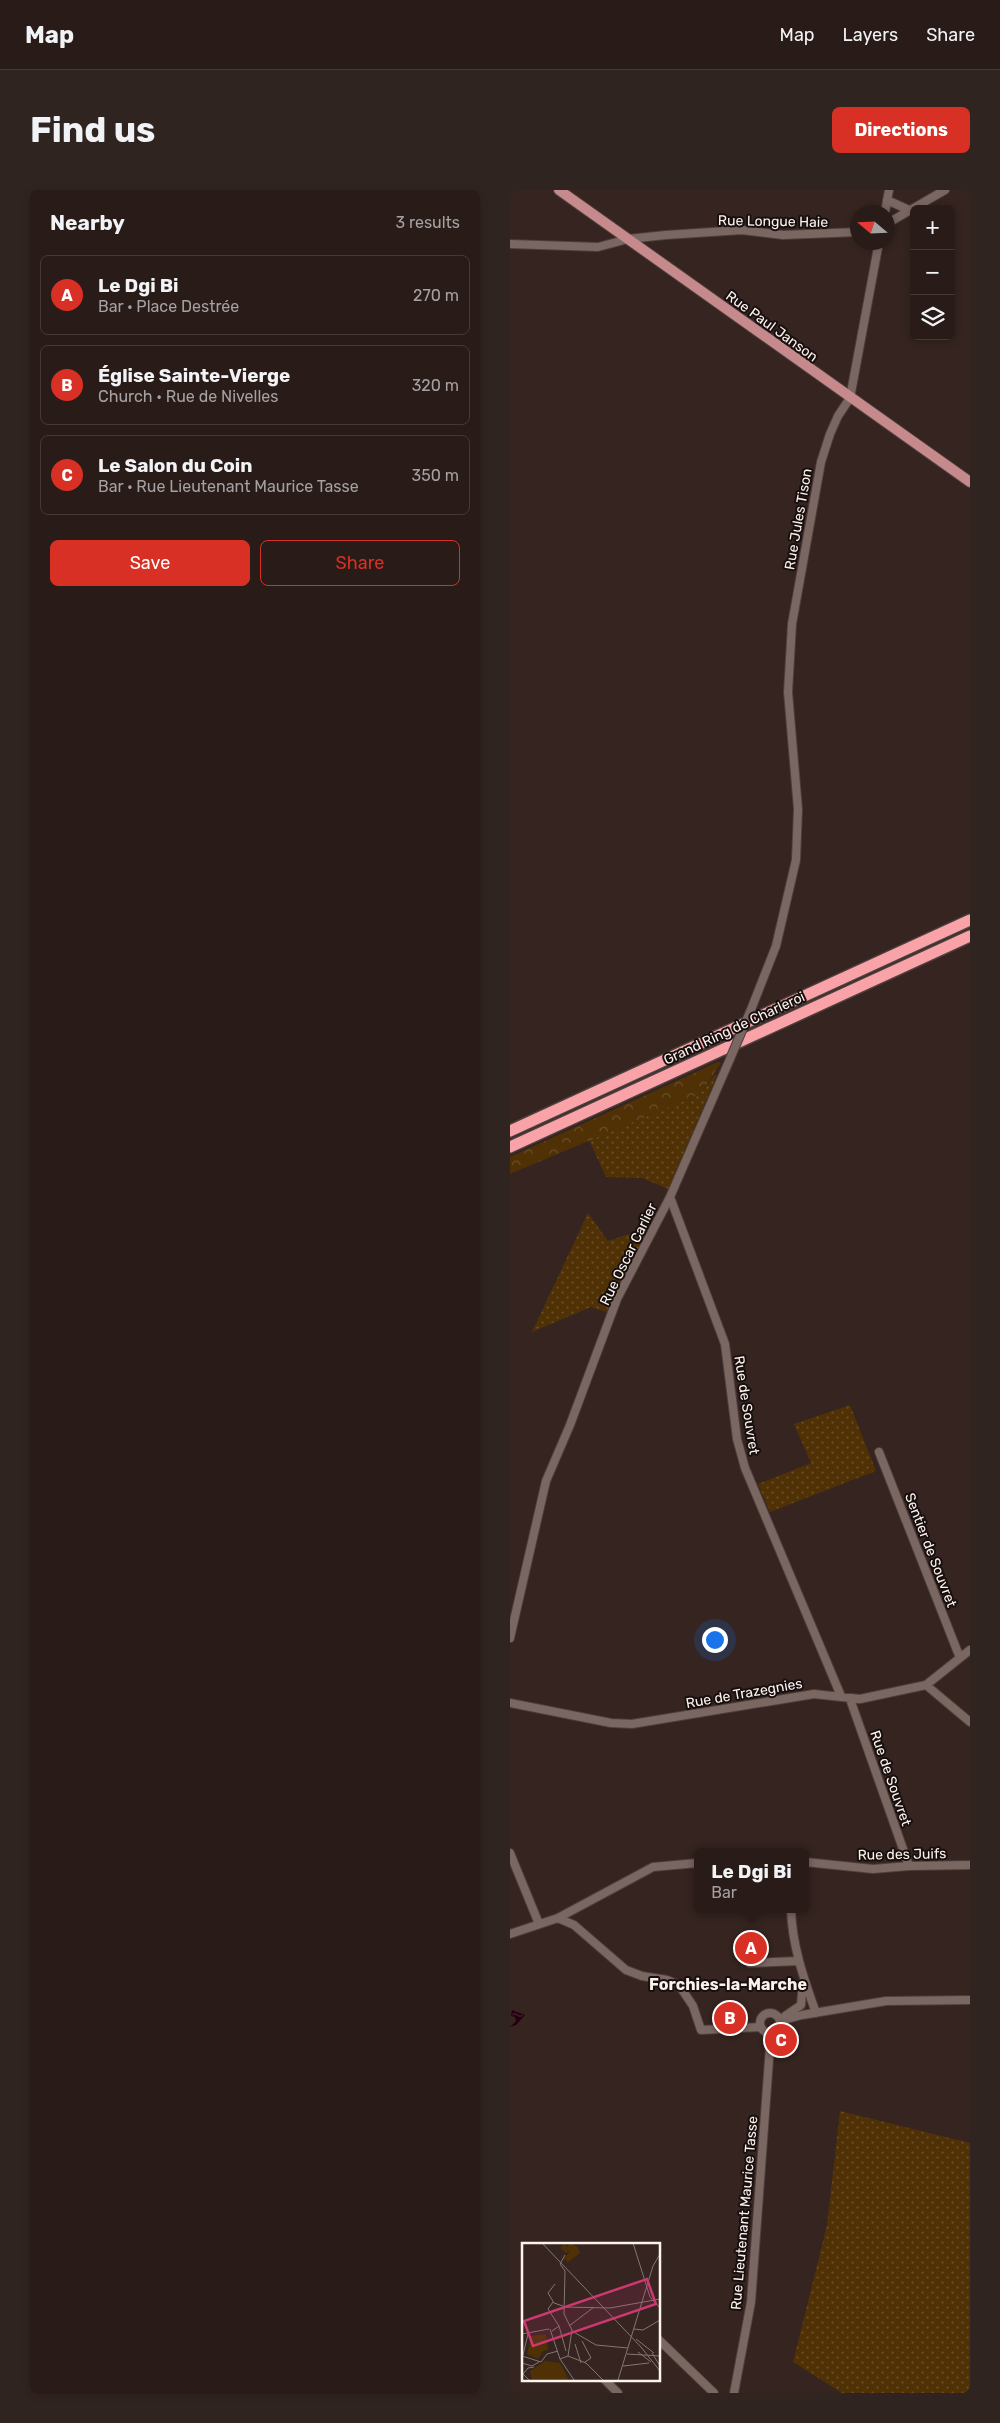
<!DOCTYPE html>
<meta charset="utf-8">
<style>
body{margin:0;font-family:Rubik,sans-serif;background:#302421;color:#f1f3f6}
.controls{position:absolute;right:15px;top:15px;display:grid;overflow:hidden;border-radius:8px;box-shadow:0 2px 8px #0003}
.controls button{width:45px;height:45px;display:grid;place-items:center;padding:0;border:0;border-bottom:1px solid #443937;background:#281b18;color:#f1f3f6;font:25px sans-serif}
.compass{position:absolute;left:340px;top:15px;width:45px;height:45px;border-radius:50%;background:#281b18;box-shadow:0 2px 8px #0003;rotate:289deg}
.you{position:absolute;left:204px;top:1449px;width:18px;height:18px;margin:-12px;border:4px solid #fff;border-radius:50%;background:#1a73e8;box-shadow:0 0 0 8px #1a73e833}
.badge{display:grid;place-items:center;width:32px;height:32px;border-radius:50%;background:#d93025;color:#fff;font-size:16px;font-weight:700}
.pin{position:absolute;translate:-50% -50%;border:2px solid #fff;box-shadow:0 1px 5px #0006}
.popup{position:absolute;left:184px;top:1658px;width:115px;height:65px;box-sizing:border-box;display:grid;place-content:center;border-radius:8px;background:#281b18;filter:drop-shadow(0 1px 4px #0005);font-size:16px;white-space:nowrap;color:#a5a1a2}
.popup b{font-size:19px;color:#f1f3f6}
.popup::after{content:'';position:absolute;left:50%;top:100%;margin-left:-10px;border:10px solid transparent;border-top-color:#281b18}
.list{margin:0;padding:0;list-style:none}
h2{display:flex;justify-content:space-between;align-items:center;height:65px;margin:0;padding:0 20px;font-size:21px}
h2 small{font-size:16px;font-weight:400;color:#a5a1a2}
.list li{display:grid;grid-template-columns:32px 1fr auto;gap:15px;align-items:center;box-sizing:border-box;height:80px;margin:0 10px 10px;padding:0 10px;border:1px solid #443937;border-radius:8px}
.list b{display:block;font-size:19px;white-space:nowrap}
.list p{margin:0;font-size:16px;white-space:nowrap;color:#a5a1a2}
.list em{font-size:16px;font-style:normal;color:#a5a1a2}
.actions{display:flex;gap:10px;padding:15px 20px}
.actions a{flex:1;padding:11px 0;border:1px solid #d93025;border-radius:8px;text-align:center;font-size:18px;color:#d93025}
.actions .main{background:#d93025;color:#fff}
.icon{flex:none;width:28px;height:28px;fill:none;stroke:currentColor;stroke-width:2;stroke-linecap:round;stroke-linejoin:round}
.map{position:relative;flex:none;width:460px;height:2203px;overflow:hidden;border-radius:8px}
header{display:flex;align-items:center;gap:30px;box-sizing:border-box;height:70px;padding:0 25px;background:#281b18;border-bottom:1px solid #443937}
header strong{font-size:24px}
nav{display:flex;gap:28px;margin-inline-start:auto;font-size:18px}
.intro{display:flex;align-items:center;justify-content:space-between;box-sizing:border-box;height:120px;padding:0 30px}
h1{margin:0;font-size:35px}
.button{padding:12px 22px;border-radius:8px;background:#d93025;color:#fff;font-size:18px;font-weight:700}
main{display:flex;gap:30px;padding:0 30px}
aside{flex:1;background:#281b18;border-radius:8px;box-shadow:0 2px 8px #0003}
.map>svg:first-child{display:block}
.grass{fill:url(#grass-dots)}
.forest{fill:url(#forest-crowns)}
.water{fill:url(#water-ripples)}
.lines{fill:none;stroke-linecap:round;stroke-linejoin:round}
.minor-casing{stroke:#4e3f3c;stroke-width:10}
.major-casing{stroke:#4e3f3c;stroke-width:12}
.highway-casing{stroke:#4e3f3c;stroke-width:14}
.minor{stroke:#7b6762;stroke-width:8}
.major{stroke:#c78a8c;stroke-width:10}
.highway{stroke:#f9a2a8;stroke-width:11}
.minor-bridge-casing{stroke:#4e3f3c;stroke-width:10;stroke-linecap:butt}
.minor-bridge{stroke:#7b6762;stroke-width:8}
.labels{text-anchor:middle;stroke-width:4;stroke-linejoin:round;paint-order:stroke}
.street-label{font-size:14px;fill:#fef2ef;stroke:#17100e}
.quarter-label{font-size:16px;font-weight:bold;fill:#fef2ef;stroke:#17100e}
.inset-road{fill:none;stroke:#857673;stroke-width:1}
.view{fill:#cb3971;fill-opacity:0.15;stroke:#cb3971;stroke-width:2.5}
.inset-edge{fill:none;stroke:#fef2ef;stroke-width:2.5}
</style>
<header>
<strong>Map</strong>
<nav><a>Map</a><a>Layers</a><a>Share</a></nav>
</header>
<div class="intro"><h1>Find us</h1><a class="button">Directions</a></div>
<main>
<aside>
<h2>Nearby<small>3 results</small></h2>
<ul class="list">
<li><span class="badge">A</span><div><b>Le Dgi Bi</b><p>Bar · Place Destrée</p></div><em>270 m</em></li>
<li><span class="badge">B</span><div><b>Église Sainte-Vierge</b><p>Church · Rue de Nivelles</p></div><em>320 m</em></li>
<li><span class="badge">C</span><div><b>Le Salon du Coin</b><p>Bar · Rue Lieutenant Maurice Tasse</p></div><em>350 m</em></li>
</ul>
<div class="actions"><a class="main">Save</a><a>Share</a></div>
</aside>
<div class="map">
<svg width="460" height="2203" viewBox="0 0 460 2203">
<defs>
<pattern id="grass-dots" width="8" height="8" patternUnits="userSpaceOnUse" patternTransform="scale(1.25)"><rect width="8" height="8" fill="#4f3105"/><path d="M2 2h.1M6 6h.1" fill="none" stroke="#694f2a" stroke-width="1.8" stroke-linecap="round"/></pattern>
<pattern id="forest-crowns" width="20" height="18" patternUnits="userSpaceOnUse" patternTransform="scale(1.25)"><rect width="20" height="18" fill="#4f3105"/><path d="M2 6a3 3 0 1 1 6 0M12 15a3 3 0 1 1 6 0" fill="none" stroke="#694f2a"/></pattern>
<pattern id="water-ripples" width="26" height="14" patternUnits="userSpaceOnUse" patternTransform="scale(1.25)"><rect width="26" height="14" fill="#25000f"/><path d="M2 4q2-2 4 0t4 0M15 11q2-2 4 0t4 0" fill="none" stroke="#462632"/></pattern>
</defs>
<rect width="100%" height="100%" fill="#352420"/>
<path class="grass" d="M205,884L207,885L158,999L132,988L96,987L79,950L190,904Z
M78,1023L98,1051L140,1037L122,1069L99,1123L81,1117L22,1142Z
M340,1215L366,1281L260,1322L248,1294L301,1273L284,1234Z
M330,1921L460,1953V2203H332L283,2172L317,2035Z"/>
<path class="forest" d="M208,872L211,873L190,904L0,984V967Z"/>
<path class="water" d="M2,1820L15,1825L6,1835L0,1837L6,1831L5,1827L1,1826Z"/>
<g class="lines">
<g class="minor-casing">
<path id="minor" d="M377,10L399,20
M375,22L379,0
M378,33L435,0
M0,54L88,57L118,49L156,45L232,40L273,45L348,42
M242,817L266,756L286,670L288,619L278,502L282,434L311,272L320,244L328,226L340,208L369,52
M160,1007L215,1154L227,1249L235,1278L331,1506
M369,1262L450,1468
M0,1448L36,1291L60,1235L107,1109L160,1007L220,869
M416,1495L460,1532
M340,1509L399,1676
M0,1513L101,1533L122,1534L304,1504L350,1509L416,1495L460,1460
M0,1663L29,1734
M295,1672L363,1679L399,1676L460,1675
M281,1719C282,1756 294,1789 306,1823
M48,1728L64,1735L116,1780L132,1786L157,1790L169,1795L183,1816L191,1840L251,1837
M0,1744L48,1728L143,1677L187,1673
M240,1773L289,1771
M250 1833a10 10 0 1 1 20 0a10 10 0 1 1-20 0Z
M275,1826L291,1815L293,1792
M270,1831L292,1825L376,1811L460,1810
M149,2150L204,2203
M94,2189L108,2203
M224,2203L241,2112L261,1843"/>
</g>
<g class="major-casing">
<path id="major" d="M49,0L460,292"/>
</g>
<g class="highway-casing">
<path id="highway" d="M0,941L460,730
M0,957L460,746"/>
</g>
<use href="#minor" class="minor"/>
<use href="#major" class="major"/>
<use href="#highway" class="highway"/>
<g class="minor-bridge-casing">
<path id="minor-bridge" d="M220,869L242,817"/>
</g>
<use href="#minor-bridge" class="minor-bridge"/>
</g>
<g class="labels">
<g class="street-label">
<text transform="translate(263 31) rotate(1)" y="5">Rue Longue Haie</text>
<text transform="translate(262 136) rotate(36)" y="5">Rue Paul Janson</text>
<text transform="translate(288 329) rotate(-80)" y="5">Rue Jules Tison</text>
<text transform="translate(224 838) rotate(-25)" y="5">Grand Ring de Charleroi</text>
<text transform="translate(118 1064) rotate(-64)" y="5">Rue Oscar Carlier</text>
<text transform="translate(237 1215) rotate(81)" y="5">Rue de Souvret</text>
<text transform="translate(421 1360) rotate(69)" y="5">Sentier de Souvret</text>
<text transform="translate(234 1503) rotate(-10)" y="5">Rue de Trazegnies</text>
<text transform="translate(381 1588) rotate(71)" y="5">Rue de Souvret</text>
<text transform="translate(392 1664) rotate(-1)" y="5">Rue des Juifs</text>
<text transform="translate(234 2023) rotate(-85)" y="5">Rue Lieutenant Maurice Tasse</text>
</g>
<g class="quarter-label">
<text x="218" y="1800">Forchies-la-Marche</text>
</g>
</g>
<g transform="translate(12 2053)">
<rect width="138" height="138" fill="#352420"/>
<path d="M48,0L56,4L58,10L45,20V17L41,16L49,8L44,10L38,5L43,1L45,4ZM24,91L26,107L21,108L16,116L5,111L9,93Z" fill="#4f3105"/>
<path d="M23,118L38,120L47,137H10L8,128Z" fill="#4f3105"/>
<path class="inset-road" d="M20,0L119,104L138,128M111,0L128,54L138,65M43,12L38,21L43,28L42,71L50,87L46,113M33,41L26,50L32,60L41,63M31,59L26,66L37,83M41,64L88,65L138,56M47,83L72,64M28,86L38,116L52,137M112,86L121,87L138,77M30,88L37,83L44,108M50,88L74,102L106,105M0,91L27,86M114,96L132,110M60,98L69,115L63,119M53,101L59,120M116,109L129,119M130,110L138,123M105,111L138,113M1,112L6,91M0,113L19,119L25,111L36,108M38,116L46,113L64,120L81,137M0,120L10,123L17,119M101,123L127,120M7,137L1,131L6,125L12,124M96,137L131,23L138,11"/>
<path class="view" d="M125,36L134,61L11,103L2,78Z"/>
<rect width="138" height="138" class="inset-edge"/>
</g>
</svg>
<div class="controls">
<button>+</button>
<button>−</button>
<button><svg class="icon" aria-label="layers" viewBox="0 0 24 24"><path d="M12 4l9 5-9 5-9-5zM3 14l9 5 9-5"/></svg></button>
</div>
<svg class="compass" viewBox="-18 -18 36 36"><path d="M0-13l5 13h-10z" fill="#e53935"/><path d="M0 13l5-13h-10z" fill="#a5a1a2"/></svg>
<div class="you"></div>
<div class="pin badge" style="left:241px;top:1758px">A</div>
<div class="popup"><b>Le Dgi Bi</b>Bar</div>
<div class="pin badge" style="left:220px;top:1828px">B</div>
<div class="pin badge" style="left:271px;top:1850px">C</div>
</div>
</main>
